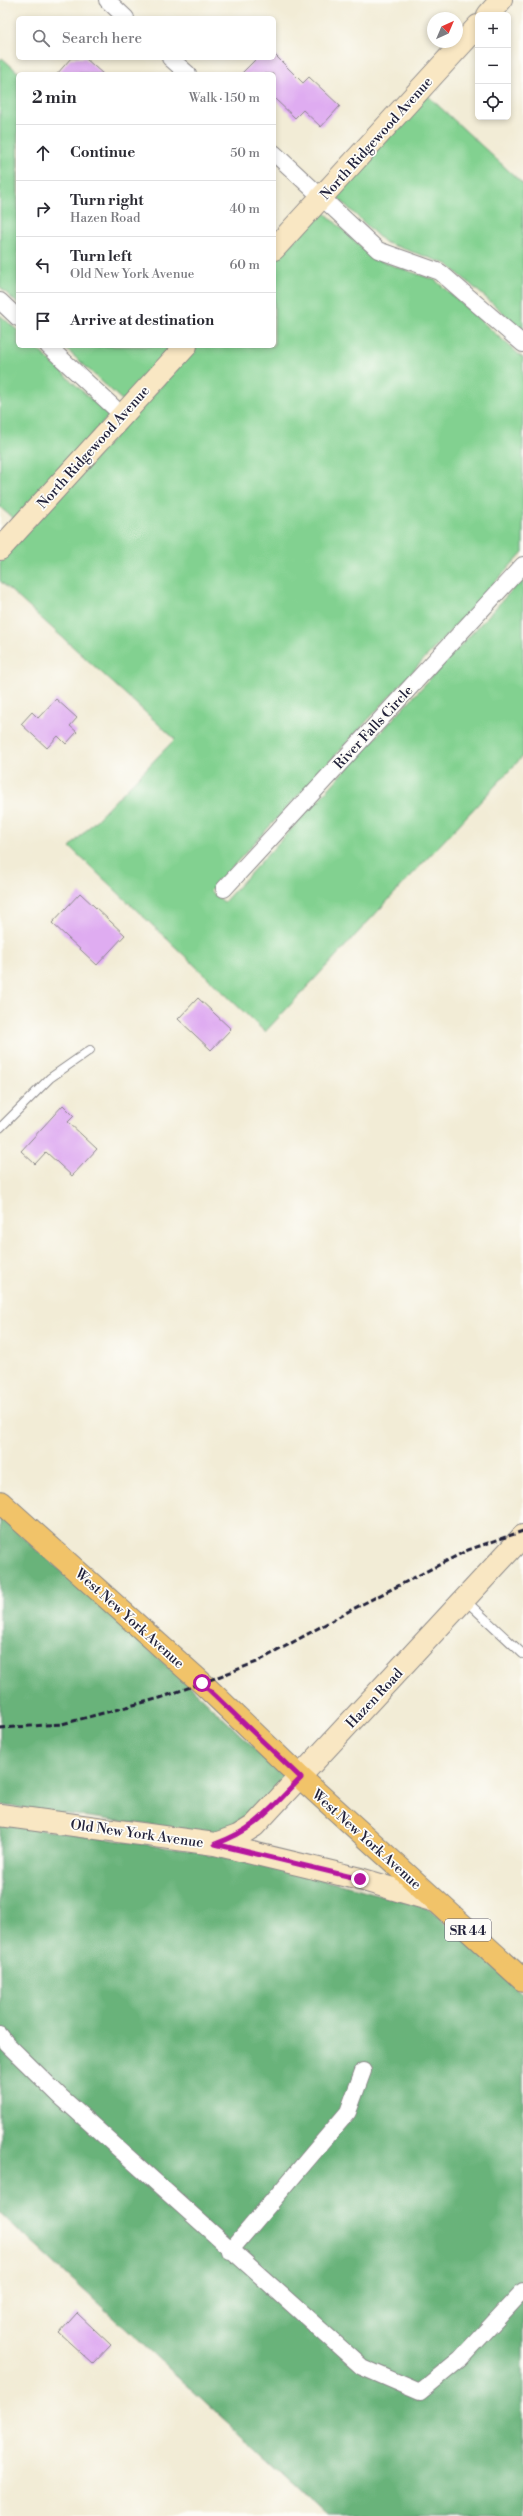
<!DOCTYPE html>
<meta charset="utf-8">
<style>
body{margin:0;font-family:"Libre Bodoni",serif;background:#f2f2f3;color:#2b2b33}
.controls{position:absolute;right:12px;top:12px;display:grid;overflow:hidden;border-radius:6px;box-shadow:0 2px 6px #0003}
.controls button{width:36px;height:36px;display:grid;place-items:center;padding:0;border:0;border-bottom:1px solid #e1e1e2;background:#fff;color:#2b2b33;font:20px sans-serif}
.compass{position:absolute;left:427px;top:12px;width:36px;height:36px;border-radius:50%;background:#fff;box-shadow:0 2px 6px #0003;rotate:44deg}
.stop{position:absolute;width:12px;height:12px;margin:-9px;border:3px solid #b5179e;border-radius:50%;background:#fff}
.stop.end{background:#b5179e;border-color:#fff;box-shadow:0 1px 4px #0008}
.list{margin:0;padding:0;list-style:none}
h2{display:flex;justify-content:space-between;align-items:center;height:52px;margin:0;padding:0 16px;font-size:17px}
h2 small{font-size:13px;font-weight:400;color:#7c7c81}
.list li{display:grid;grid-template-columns:26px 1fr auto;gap:12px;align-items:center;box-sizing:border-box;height:56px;padding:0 16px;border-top:1px solid #e1e1e2}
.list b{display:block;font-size:15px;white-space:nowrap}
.list p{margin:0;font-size:13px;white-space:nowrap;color:#7c7c81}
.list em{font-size:13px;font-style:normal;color:#7c7c81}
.icon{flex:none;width:22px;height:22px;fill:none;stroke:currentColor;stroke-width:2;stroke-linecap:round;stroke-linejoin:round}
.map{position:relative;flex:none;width:523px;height:2516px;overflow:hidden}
.search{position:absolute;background:#fff;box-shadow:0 2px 6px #0003;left:16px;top:16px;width:260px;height:44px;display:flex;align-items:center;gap:10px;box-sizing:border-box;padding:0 14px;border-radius:6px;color:#7c7c81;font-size:15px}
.panel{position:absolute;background:#fff;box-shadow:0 2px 6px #0003;left:16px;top:72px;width:260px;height:276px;border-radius:6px}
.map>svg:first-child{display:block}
.green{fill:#82d190;stroke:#527a66}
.forest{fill:#69b37a;stroke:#466a5a}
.building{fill:#dfacf1}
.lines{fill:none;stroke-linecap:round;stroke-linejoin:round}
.lane-casing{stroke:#8a8788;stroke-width:10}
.street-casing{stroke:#8a8788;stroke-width:18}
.secondary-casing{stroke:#8a8788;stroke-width:24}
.primary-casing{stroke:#8a8788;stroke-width:24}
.lane{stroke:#fff;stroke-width:8}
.street{stroke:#fff;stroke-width:16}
.secondary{stroke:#f9e7c3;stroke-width:22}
.primary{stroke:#f1c369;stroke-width:22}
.rail{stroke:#22223b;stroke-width:3;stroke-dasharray:6 3;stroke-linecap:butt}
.route{stroke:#b5179e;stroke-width:5}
.labels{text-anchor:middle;stroke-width:3.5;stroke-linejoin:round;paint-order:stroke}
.shield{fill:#fdfcf7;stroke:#646373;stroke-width:1}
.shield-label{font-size:13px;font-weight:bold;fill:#22223b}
.street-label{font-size:14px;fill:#22223b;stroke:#fdfcf7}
</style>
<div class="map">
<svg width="523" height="2516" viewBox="0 0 523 2516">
<rect width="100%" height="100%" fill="#fdfcf7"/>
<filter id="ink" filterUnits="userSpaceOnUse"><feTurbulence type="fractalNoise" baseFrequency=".025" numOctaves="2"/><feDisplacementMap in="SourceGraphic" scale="8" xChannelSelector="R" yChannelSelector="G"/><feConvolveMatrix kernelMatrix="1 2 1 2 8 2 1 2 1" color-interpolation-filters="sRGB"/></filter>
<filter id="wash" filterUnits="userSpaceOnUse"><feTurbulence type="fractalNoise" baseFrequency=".012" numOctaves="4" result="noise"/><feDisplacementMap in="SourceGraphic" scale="16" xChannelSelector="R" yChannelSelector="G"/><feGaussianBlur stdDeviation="0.9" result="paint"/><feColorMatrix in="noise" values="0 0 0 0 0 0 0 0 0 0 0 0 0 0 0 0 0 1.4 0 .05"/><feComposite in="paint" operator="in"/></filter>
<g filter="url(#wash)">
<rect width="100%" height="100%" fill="#f2ecd6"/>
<path class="green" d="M2,58L20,74H18V304L0,287V60Z
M427,95L523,184V330L447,264L384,242L335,195Z
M322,210L374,259L435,280L523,358V552L210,891L224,902L523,578V756L265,1032L70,847L175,739L0,581V562L198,346H274V262Z
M0,315L18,331V346H34L109,416L15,520L0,507Z
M63,346H174L123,401Z"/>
<path class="forest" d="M0,1516L195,1691L287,1779C262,1805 250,1822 215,1834L0,1805Z
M0,1824L207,1853L208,1856L214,1854L356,1888L430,1909L523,1994V2516H329L0,2213Z"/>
<g id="blocks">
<path class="building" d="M274,54L303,83L309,77L340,106L321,127L303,110L295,118L274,98V74H241L257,58H274Z
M71,58H85L103,74H57Z
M56,699L77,718L70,726L77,732L66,744L58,736L47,748L21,724L32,712L38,718Z
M80,893L125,935L97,965L52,923Z
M198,998L231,1029L211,1050L178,1019Z
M63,1105L74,1116L68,1122L97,1149L72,1176L46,1152L35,1164L21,1151Z
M77,2313L111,2345L93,2364L59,2333Z"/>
</g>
</g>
<g filter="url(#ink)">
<use href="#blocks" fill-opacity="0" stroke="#8a8788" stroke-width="1"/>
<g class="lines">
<g class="lane-casing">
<path id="lane" d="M0,1128L50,1078L90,1050
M465,1600L523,1654"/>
</g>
<g class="street-casing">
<path id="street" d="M107,0L126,18
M170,58L188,74
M274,153L378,250L440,272L523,344
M0,301L18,318
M48,346L122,415
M224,889L523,565
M0,2035L6,2043L61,2097L362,2367L420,2392L460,2359L523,2291
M230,2251L348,2112L363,2071"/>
</g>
<g class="secondary-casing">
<path id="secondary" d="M488,15L501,0
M274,249L478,26
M0,549L186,346
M0,1815L215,1844L360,1879L435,1901
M215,1844L238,1836L254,1826L523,1536"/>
</g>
<g class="primary-casing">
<path id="primary" d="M0,1502L202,1683L301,1778L523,1980"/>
</g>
<use href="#lane" class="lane"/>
<use href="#street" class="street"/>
<use href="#secondary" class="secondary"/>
<use href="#primary" class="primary"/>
<path class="rail" d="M0,1728L62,1724L160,1698L202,1683L257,1662L351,1610L468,1550L523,1531"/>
</g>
</g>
<g class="lines" filter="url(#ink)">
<path class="route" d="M202,1683L301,1778C270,1809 257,1829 215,1844L360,1879"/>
</g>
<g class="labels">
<rect class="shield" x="445" y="1919" width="46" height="22" rx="3"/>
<g class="shield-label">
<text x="468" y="1935">SR 44</text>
</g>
<g class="street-label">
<text transform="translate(376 138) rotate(-48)" y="5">North Ridgewood Avenue</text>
<text transform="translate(93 447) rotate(-48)" y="5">North Ridgewood Avenue</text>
<text transform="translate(373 727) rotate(-47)" y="5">River Falls Circle</text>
<text transform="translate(130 1618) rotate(42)" y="5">West New York Avenue</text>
<text transform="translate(374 1698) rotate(-47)" y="5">Hazen Road</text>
<text transform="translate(137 1833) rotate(8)" y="5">Old New York Avenue</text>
<text transform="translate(367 1839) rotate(42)" y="5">West New York Avenue</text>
</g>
</g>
</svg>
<div class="controls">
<button>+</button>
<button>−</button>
<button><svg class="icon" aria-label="locate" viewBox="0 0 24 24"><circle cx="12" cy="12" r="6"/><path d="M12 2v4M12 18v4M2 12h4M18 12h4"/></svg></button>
</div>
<svg class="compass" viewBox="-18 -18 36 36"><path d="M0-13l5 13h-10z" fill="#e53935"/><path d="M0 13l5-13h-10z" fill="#7c7c81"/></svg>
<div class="stop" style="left:202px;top:1683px"></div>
<div class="stop end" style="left:360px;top:1879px"></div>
<div class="search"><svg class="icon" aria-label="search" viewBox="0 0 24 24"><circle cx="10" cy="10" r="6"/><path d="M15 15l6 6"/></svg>Search here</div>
<section class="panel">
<h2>2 min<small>Walk · 150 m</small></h2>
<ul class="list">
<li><svg class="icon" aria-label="ahead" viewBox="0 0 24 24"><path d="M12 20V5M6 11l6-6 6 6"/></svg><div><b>Continue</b></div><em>50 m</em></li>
<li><svg class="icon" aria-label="right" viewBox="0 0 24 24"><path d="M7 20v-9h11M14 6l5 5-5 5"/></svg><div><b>Turn right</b><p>Hazen Road</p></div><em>40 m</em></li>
<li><svg class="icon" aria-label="left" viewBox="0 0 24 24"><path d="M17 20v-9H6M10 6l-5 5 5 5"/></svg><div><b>Turn left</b><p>Old New York Avenue</p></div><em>60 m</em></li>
<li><svg class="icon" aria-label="arrive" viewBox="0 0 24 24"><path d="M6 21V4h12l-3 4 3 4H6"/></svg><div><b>Arrive at destination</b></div></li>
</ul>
</section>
</div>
